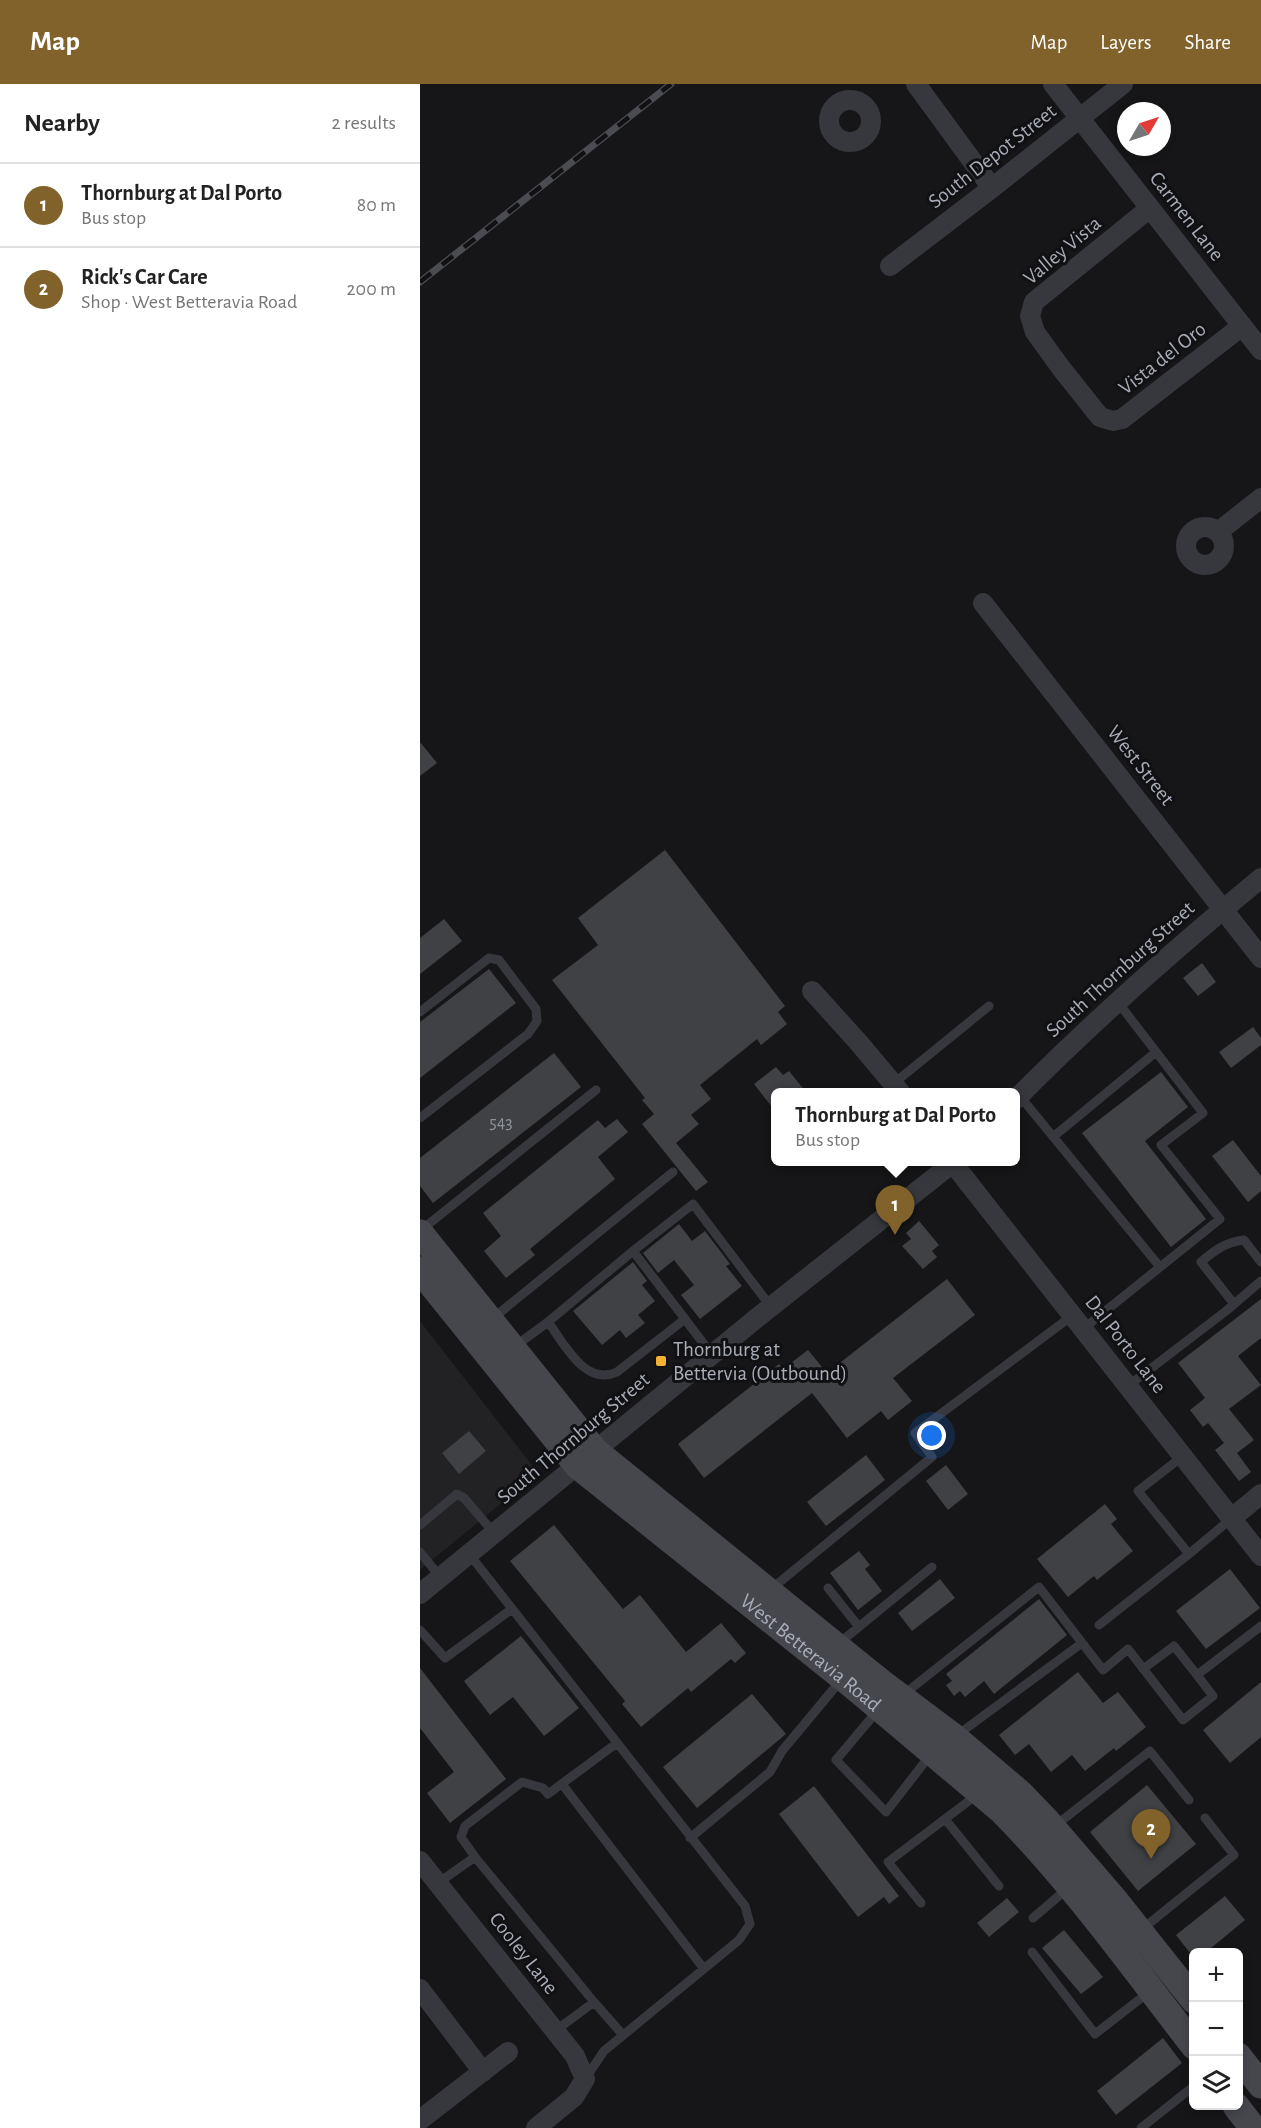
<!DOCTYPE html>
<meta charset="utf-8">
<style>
body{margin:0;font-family:"Alegreya Sans",sans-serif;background:#f6f6f6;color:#222}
.controls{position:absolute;right:18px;bottom:18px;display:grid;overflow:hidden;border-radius:9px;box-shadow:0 3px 9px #0003}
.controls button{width:54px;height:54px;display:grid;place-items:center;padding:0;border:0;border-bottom:2px solid #e0e0e0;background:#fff;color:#222;font:30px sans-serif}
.compass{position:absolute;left:697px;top:18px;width:54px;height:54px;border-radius:50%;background:#fff;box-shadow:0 3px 9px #0003;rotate:51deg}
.you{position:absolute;left:512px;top:1352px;width:21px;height:21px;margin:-15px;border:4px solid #fff;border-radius:50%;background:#1a73e8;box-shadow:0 0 0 9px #1a73e833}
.badge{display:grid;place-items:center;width:39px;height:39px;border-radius:50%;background:#80622a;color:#fff;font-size:20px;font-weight:700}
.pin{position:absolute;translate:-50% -50px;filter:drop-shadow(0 2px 3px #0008)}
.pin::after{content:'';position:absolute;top:32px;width:21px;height:18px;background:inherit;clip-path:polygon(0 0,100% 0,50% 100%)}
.popup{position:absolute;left:351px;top:1004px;width:249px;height:78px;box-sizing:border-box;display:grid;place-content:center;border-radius:9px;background:#fff;filter:drop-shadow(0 2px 4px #0005);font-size:20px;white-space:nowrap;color:#767676}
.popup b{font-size:22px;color:#222}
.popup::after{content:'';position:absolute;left:50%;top:100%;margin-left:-12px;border:12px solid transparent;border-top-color:#fff}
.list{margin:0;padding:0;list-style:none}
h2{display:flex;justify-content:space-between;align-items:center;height:78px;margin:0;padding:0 24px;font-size:26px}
h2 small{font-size:20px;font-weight:400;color:#767676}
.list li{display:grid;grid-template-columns:39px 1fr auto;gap:18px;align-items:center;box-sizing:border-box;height:84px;padding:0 24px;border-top:2px solid #e0e0e0}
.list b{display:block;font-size:22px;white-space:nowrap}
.list p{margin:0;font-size:20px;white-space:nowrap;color:#767676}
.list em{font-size:20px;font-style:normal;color:#767676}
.icon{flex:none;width:33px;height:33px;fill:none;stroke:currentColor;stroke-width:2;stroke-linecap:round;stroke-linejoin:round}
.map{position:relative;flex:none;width:841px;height:2044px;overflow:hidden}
header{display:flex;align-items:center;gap:36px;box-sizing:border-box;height:84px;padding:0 30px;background:#80622a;color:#fff}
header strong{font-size:28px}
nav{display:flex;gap:33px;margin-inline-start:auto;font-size:21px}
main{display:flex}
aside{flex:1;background:#fff}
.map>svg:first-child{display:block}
.built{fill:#222225}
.building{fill:#404145}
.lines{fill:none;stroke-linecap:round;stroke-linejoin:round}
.service{stroke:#37383d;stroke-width:9}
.minor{stroke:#37383d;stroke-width:20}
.secondary{stroke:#45474d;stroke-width:27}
.rail-casing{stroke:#4a4c52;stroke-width:7}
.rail{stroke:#111113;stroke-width:4.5;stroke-dasharray:14;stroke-linecap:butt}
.poi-dot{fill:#f2b134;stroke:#111113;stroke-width:2}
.labels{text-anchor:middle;stroke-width:6;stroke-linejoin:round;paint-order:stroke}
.number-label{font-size:18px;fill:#8e929b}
.street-label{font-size:21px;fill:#a8adb8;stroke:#111113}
.poi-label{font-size:21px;fill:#a8adb8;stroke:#111113;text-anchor:start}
</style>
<header>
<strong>Map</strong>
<nav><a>Map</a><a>Layers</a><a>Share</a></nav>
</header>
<main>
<aside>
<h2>Nearby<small>2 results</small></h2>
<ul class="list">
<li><span class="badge">1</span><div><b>Thornburg at Dal Porto</b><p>Bus stop</p></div><em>80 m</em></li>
<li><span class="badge">2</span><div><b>Rick's Car Care</b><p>Shop · West Betteravia Road</p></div><em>200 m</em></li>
</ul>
</aside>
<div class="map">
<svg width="841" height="2044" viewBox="0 0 841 2044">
<rect width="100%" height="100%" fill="#161618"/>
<path class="built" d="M0,1237L118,1389L0,1486Z"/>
<path class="building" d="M0,658L17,679L0,692Z
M245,766L365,922L358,928L367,940L341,961L337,955L280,1001L291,1015L271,1031L279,1040L256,1059L288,1098L276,1107L222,1040L234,1030L222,1016L225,1014L132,896L178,861L158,834Z
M24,835L42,857L0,890V854Z
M782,879L796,898L778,912L763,894Z
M69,885L96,919L0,994V938Z
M833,943L841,954V961L811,984L799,968Z
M134,969L161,1003L13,1119L0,1102V1074Z
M356,983L363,991L369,987L386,1008H355V1027L334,1000Z
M741,988L768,1023L725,1057L786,1135L751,1163L662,1049Z
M197,1035L208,1048L178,1073L195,1095L110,1165L115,1171L86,1194L64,1167L81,1152L63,1129L178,1036L185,1044Z
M813,1056L841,1092V1107L828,1118L792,1072Z
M499,1137L519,1161L512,1167L517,1173L503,1185L482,1162L491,1155L486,1149Z
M259,1140L272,1157L285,1147L310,1180L306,1182L322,1202L280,1235L261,1211L274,1201L254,1176L238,1189L223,1169Z
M213,1178L227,1197L222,1201L235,1217L218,1231L225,1239L206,1254L200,1246L182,1261L153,1227Z
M527,1195L555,1231L473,1294L492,1317L468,1336L461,1327L427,1354L392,1309L284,1394L258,1360L359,1280L363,1285L388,1266L407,1289Z
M841,1215V1254L818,1272L841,1301L809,1325L834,1356L817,1369L831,1388L819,1397L795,1366L804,1359L788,1339L783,1343L770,1326L785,1314L758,1279Z
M49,1347L66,1367L39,1390L22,1369Z
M446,1371L465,1396L406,1442L387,1418Z
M526,1381L548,1410L528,1426L506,1397Z
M685,1420L697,1435L691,1440L713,1467L677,1496L674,1492L648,1513L617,1475Z
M134,1441L203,1525L220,1511L266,1568L301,1539L326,1569L315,1579L311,1575L271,1608L268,1604L221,1643L202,1620L205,1617L90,1477Z
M439,1467L450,1481L445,1485L462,1507L438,1526L410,1489Z
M810,1485L840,1524L786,1565L756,1527Z
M520,1495L535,1514L492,1547L478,1529Z
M619,1515L647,1551L574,1610L564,1597L545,1613L540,1607L534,1612L526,1601L532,1597L526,1590Z
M101,1552L159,1624L124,1652L93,1613L70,1631L44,1597Z
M0,1584L86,1695L30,1739L7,1709L34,1688L0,1644Z
M658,1588L683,1619L698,1608L726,1643L696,1667L694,1664L665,1687L652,1671L631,1688L609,1660L595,1671L579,1651Z
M841,1598V1653L810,1679L783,1646Z
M332,1610L366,1650L277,1724L243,1683Z
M727,1701L776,1760L718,1807L670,1748Z
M394,1702L479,1812L469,1820L464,1813L438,1833L359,1730Z
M805,1812L825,1836L785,1869H770L756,1851Z
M587,1814L599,1828L569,1853L557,1839Z
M644,1846L683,1893L661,1910L622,1864Z
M743,1954L762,1979L696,2031L677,2007Z"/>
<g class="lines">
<path class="service" d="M0,928L69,874L79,876L116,925L117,937L108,950L0,1034
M473,1000L569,922
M599,1011L740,1183
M633,1053L736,968
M0,1147L176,1006
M213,1167L273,1120L351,1223
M814,1220L781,1178C795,1166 806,1158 824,1156L841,1178
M72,1235L253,1088
M265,1235L292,1271
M663,1245L800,1135L741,1061L783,1029L697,917
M94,1263L128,1238C144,1259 165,1303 197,1288L265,1235L213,1167L128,1238
M708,1302L806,1227L841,1197
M0,1441L37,1410L44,1414L75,1450
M0,1468L21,1494
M769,1470L812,1434
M50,1471L325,1822L330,1840L319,1856L184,1967L165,1995
M408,1504L439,1543
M350,1506L512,1373L495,1349L653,1231
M679,1541L769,1470L718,1407L763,1372
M0,1546L25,1574L92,1525
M418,1560L512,1483
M723,1585L754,1562L777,1591
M483,1611L619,1503L683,1586L708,1565L763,1636L793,1612L777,1591L841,1542
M458,1626L416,1676L466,1728L511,1670
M536,1652L662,1559
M142,1700L284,1885
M525,1735L579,1802
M635,1742L730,1667L769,1716
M270,1754L350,1688L362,1667L421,1596
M55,1773L174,1918
M18,1799L55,1773L41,1753L45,1742L102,1698L123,1704L128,1710L197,1659
M501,1819L468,1778L558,1710
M613,1834L648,1804
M721,1846L814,1771L785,1734
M612,1868L675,1950L729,1908
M135,1947L174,1918L203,1951
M721,2044L774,2002"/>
<path class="minor" d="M496,0L572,104
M633,0L841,266
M409 37a21 21 0 1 1 42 0a21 21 0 1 1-42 0Z
M730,124L614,218L610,232L615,248L641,284L680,333L693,337L702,335L822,242
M470,182L572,104L703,0
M766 462a19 19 0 1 1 38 0a19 19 0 1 1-38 0Z
M798,448L841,414
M563,519L841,874
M392,907L439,959L480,1008
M595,1016C673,937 756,864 841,794
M532,1078L841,1472
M812,1434L841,1410
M0,1510L338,1233L534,1078
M0,1777L155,1972L165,1995L154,2013L116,2044
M0,1905L63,1988
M0,2036L88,1968"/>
<g class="secondary">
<path d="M0,1149L175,1367L462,1599L534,1653L601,1710L626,1736L693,1814L774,1916"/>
<path id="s1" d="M0,1186L158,1382L432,1601L582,1727C653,1799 712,1882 774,1962"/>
<path d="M818,1972L841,2001"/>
<path d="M816,2022L833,2044"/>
</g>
<g class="rail-casing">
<path id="rail" d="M0,198L251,0"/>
</g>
<use href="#rail" class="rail"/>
</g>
<rect class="poi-dot" x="235" y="1271" width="12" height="12" rx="3"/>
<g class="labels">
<g class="number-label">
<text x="81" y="1044">543</text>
</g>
<g class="street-label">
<text transform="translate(572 72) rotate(-38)" y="7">South Depot Street</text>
<text transform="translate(767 132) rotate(52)" y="7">Carmen Lane</text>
<text transform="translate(642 166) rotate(-40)" y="7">Valley Vista</text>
<text transform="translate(742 274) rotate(-38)" y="7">Vista del Oro</text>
<text transform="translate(721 681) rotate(52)" y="7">West Street</text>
<text transform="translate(700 885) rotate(-42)" y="7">South Thornburg Street</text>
<text transform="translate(706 1260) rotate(52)" y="7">Dal Porto Lane</text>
<text transform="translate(153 1354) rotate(-40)" y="7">South Thornburg Street</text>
<text dy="7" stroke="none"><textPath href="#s1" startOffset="550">West Betteravia Road</textPath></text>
<text transform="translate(104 1869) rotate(52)" y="7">Cooley Lane</text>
</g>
<g class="poi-label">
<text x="253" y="1272">Thornburg at<tspan x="253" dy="24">Bettervia (Outbound)</tspan></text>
</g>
</g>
</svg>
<div class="controls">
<button>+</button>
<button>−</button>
<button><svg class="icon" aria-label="layers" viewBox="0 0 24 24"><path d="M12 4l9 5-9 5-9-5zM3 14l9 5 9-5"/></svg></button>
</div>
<svg class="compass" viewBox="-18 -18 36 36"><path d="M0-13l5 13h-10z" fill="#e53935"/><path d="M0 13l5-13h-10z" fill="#767676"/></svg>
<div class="you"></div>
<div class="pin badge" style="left:475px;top:1151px">1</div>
<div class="popup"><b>Thornburg at Dal Porto</b>Bus stop</div>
<div class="pin badge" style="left:731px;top:1775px">2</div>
</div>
</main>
